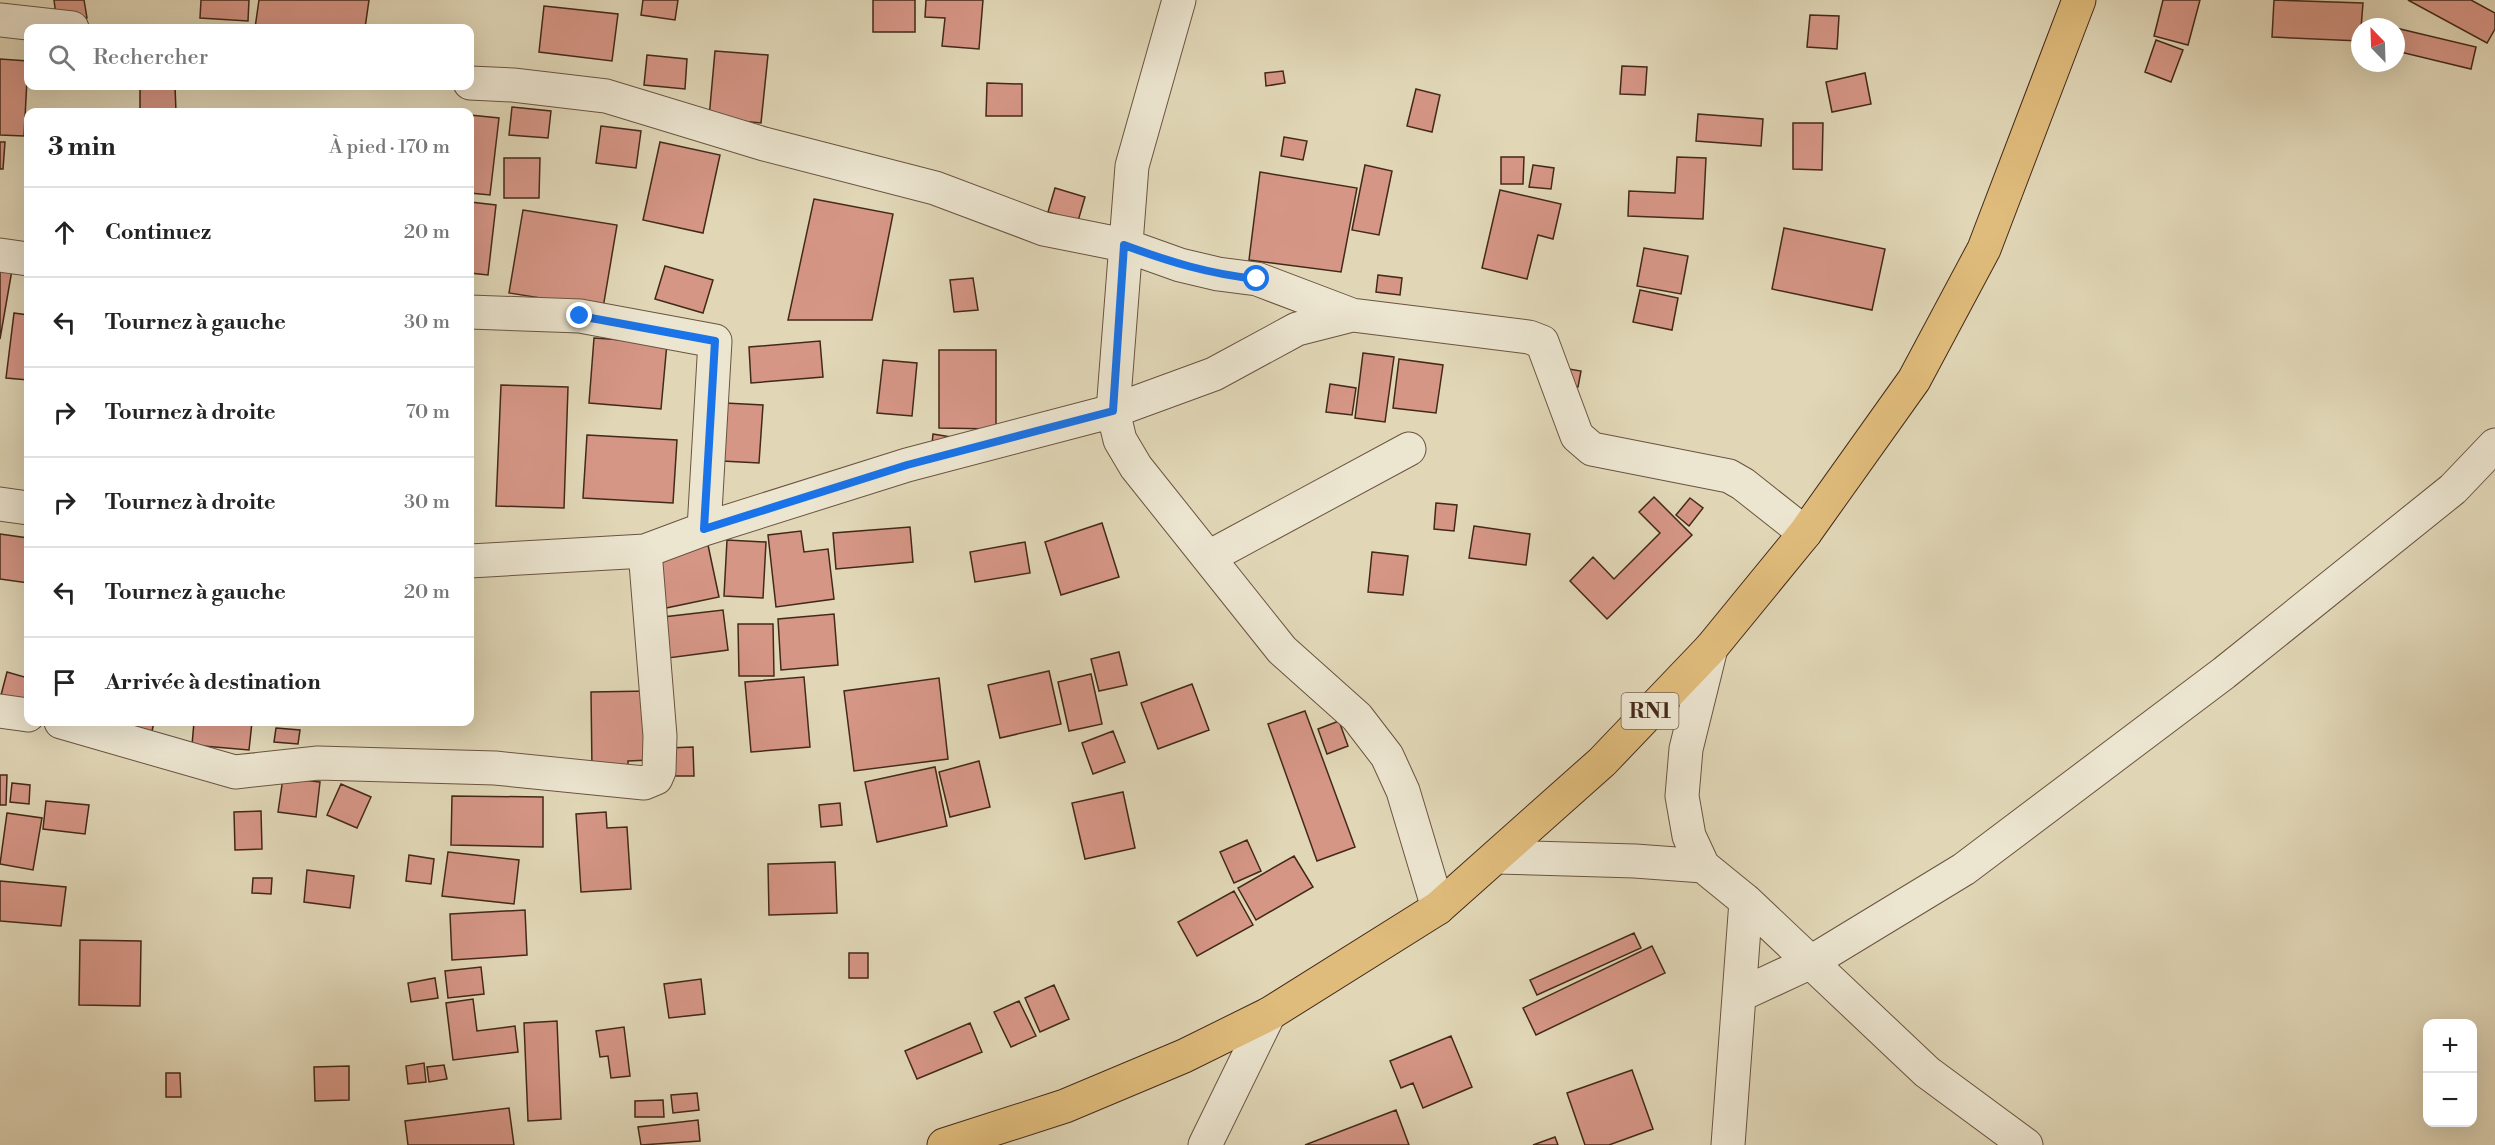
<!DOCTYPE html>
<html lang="fr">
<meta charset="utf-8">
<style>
body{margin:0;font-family:"Libre Bodoni",serif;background:#f2f2f2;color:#222}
.controls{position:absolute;right:18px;bottom:18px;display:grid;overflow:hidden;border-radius:12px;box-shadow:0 6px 24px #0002}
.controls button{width:54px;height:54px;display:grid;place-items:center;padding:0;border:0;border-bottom:2px solid #e0e0e0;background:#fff;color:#222;font:30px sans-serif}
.compass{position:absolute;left:2351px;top:18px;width:54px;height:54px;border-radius:50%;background:#fff;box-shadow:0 6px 24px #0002;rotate:337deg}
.stop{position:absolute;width:18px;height:18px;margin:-14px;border:4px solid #1a73e8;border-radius:50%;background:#fff}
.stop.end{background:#1a73e8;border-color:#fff;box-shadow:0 2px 6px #0008}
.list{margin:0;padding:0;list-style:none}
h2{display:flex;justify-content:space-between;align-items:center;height:78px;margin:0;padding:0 24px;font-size:26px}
h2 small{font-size:20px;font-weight:400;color:#767676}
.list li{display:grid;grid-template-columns:39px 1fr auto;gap:18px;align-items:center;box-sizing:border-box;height:90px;padding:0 24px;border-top:2px solid #e0e0e0}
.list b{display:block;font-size:22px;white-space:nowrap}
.list em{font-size:20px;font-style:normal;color:#767676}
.icon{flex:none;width:33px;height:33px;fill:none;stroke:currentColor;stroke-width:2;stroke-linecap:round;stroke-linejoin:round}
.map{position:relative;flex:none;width:2495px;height:1145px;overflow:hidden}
.search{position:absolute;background:#fff;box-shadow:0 6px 24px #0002;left:24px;top:24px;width:450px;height:66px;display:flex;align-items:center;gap:15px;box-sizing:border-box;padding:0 21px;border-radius:12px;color:#767676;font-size:22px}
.panel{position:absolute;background:#fff;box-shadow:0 6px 24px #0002;left:24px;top:108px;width:450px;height:618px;border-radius:12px}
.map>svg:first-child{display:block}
.building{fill:#d69686;stroke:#432919;stroke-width:1.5}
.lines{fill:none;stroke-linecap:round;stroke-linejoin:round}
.minor-casing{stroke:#6a5440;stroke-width:35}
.trunk-casing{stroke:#432919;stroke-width:35}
.minor{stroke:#ece5d0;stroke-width:33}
.trunk{stroke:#e0bc7c;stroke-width:33}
.route{stroke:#1a73e8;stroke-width:8}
.labels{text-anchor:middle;stroke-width:5;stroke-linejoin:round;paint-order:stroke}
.shield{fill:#ece5d0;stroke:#766150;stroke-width:1.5}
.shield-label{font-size:21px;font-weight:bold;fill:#432919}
</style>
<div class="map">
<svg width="2495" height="1145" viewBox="0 0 2495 1145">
<rect width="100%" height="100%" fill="#e1d7b7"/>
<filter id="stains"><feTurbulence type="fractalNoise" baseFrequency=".00333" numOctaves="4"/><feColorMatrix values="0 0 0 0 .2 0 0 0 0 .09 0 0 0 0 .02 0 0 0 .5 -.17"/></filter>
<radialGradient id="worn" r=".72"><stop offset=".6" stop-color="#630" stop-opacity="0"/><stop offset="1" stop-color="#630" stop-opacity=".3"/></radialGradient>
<path class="building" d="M54,0H84L87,18L57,23Z
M201,0H249L248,21L200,18Z
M259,0H369L365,28H255Z
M643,0H678L675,20L641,15Z
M873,0H915V32H873Z
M926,0H983L979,49L942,46L945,18L925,17Z
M2163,0H2200L2188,45L2154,36Z
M2274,0L2363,3L2360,41L2272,37Z
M2408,0H2471L2495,13V29L2487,43Z
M544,6L618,14L612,61L539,52Z
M1810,15L1839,16L1837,49L1807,47Z
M2396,28L2476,47L2471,69L2396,51Z
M2156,40L2183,50L2171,82L2145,72Z
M715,51L768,55L761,123L709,118Z
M647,55L687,59L685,89L644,85Z
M0,59L28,61L24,136L0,135Z
M1622,66L1647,67L1645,95L1620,94Z
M1283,71L1285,83L1266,86L1265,73Z
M1865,73L1871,104L1832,112L1826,82Z
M987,83L1022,84V116H986Z
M140,86H175L176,112H140Z
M1416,89L1440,95L1432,132L1407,126Z
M512,107L551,111L548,138L509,135Z
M1698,114L1763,119L1761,146L1696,141Z
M470,115L499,118L490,195L470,193Z
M1793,123H1823L1822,170L1793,169Z
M601,126L641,131L636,168L596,163Z
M1284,137L1307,141L1303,160L1281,156Z
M0,142H5L3,169H0Z
M660,142L720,155L703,233L643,220Z
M1501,157H1524L1523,184H1501Z
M1677,157L1706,158L1703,219L1628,216L1629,191L1675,193Z
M504,158H540L539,198H504Z
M1365,165L1392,171L1379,235L1352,230Z
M1533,165L1554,168L1551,189L1529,187Z
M1260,172L1357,188L1341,272L1249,260Z
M1055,188L1085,197L1078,221L1048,212Z
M1500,190L1561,204L1553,239L1538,235L1527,279L1482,268Z
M814,199L893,214L872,320H788Z
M470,202L496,205L488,275L470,273Z
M523,210L617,225L603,308L509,293Z
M1784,228L1885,249L1872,310L1772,289Z
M1644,248L1688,256L1681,294L1637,286Z
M665,266L713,280L703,313L655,299Z
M0,268L12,270L0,339Z
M1378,275L1402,278L1400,295L1376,292Z
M973,278L978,310L954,312L950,280Z
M1640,290L1678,298L1672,330L1633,322Z
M14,313L28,315V380L6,378Z
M594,338L667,343L661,409L589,403Z
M820,341L823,377L751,383L749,347Z
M939,350H996V429L939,428Z
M1363,353L1394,357L1385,422L1355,418Z
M1399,359L1443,365L1436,413L1393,408Z
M883,360L917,363L912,416L877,413Z
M1563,368L1581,371L1578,387L1561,384Z
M1330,384L1356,388L1352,415L1326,412Z
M501,385L568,387L564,508L496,506Z
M725,403L763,405L759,463L722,461Z
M933,434L951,437L931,453Z
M587,435L677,440L673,503L583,498Z
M1654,497L1692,535L1607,619L1570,581L1593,557L1614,579L1660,533L1639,512Z
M1690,498L1703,508L1689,526L1676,515Z
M1436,503L1457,505L1454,531L1434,529Z
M1102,523L1119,577L1061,595L1045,542Z
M1474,526L1530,534L1526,565L1469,558Z
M910,527L913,562L836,569L833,533Z
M801,531L804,552L828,549L834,599L776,607L768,535Z
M0,534L28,538V583L0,579Z
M727,540L766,542L763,598L724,596Z
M1025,542L1030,573L975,582L970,552Z
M708,545L719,597L666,608L655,556Z
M1372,552L1408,556L1403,595L1368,592Z
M723,610L728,650L668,658L663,617Z
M834,614L838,665L781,670L778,619Z
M738,624H773L774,676H739Z
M1119,652L1127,685L1099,691L1091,659Z
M1049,671L1061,724L1000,738L988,685Z
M7,672L28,678V706L0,699Z
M1091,674L1102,724L1069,731L1058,682Z
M804,677L810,747L751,752L745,682Z
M939,678L948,759L854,771L844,691Z
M1192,684L1209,730L1158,749L1141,703Z
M649,691L650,760L628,761V770H592L591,692Z
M1305,711L1355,847L1317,861L1268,724Z
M1339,721L1348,746L1327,754L1318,729Z
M95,722H154L151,736Z
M194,722H252L249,750L192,745Z
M276,728L300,730L298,744L274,742Z
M1113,731L1125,762L1093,774L1082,743Z
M693,747L694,776H668L667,748Z
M979,761L990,807L950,817L939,772Z
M935,767L947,826L877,842L865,782Z
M0,775H7L6,805H0Z
M283,778L320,782L316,817L278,812Z
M12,783L30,785L29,804L10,802Z
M341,784L371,797L357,828L327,815Z
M1123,792L1135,848L1085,859L1072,803Z
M452,796L543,797V847L451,845Z
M46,801L89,805L85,834L43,829Z
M840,803L842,825L821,827L819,805Z
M261,811L262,849L235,850L234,812Z
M606,812L607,828L627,827L631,889L581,892L576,814Z
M7,813L42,818L33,870L0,864Z
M1247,840L1261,871L1234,883L1220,852Z
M448,852L519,860L514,904L442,896Z
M409,855L434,859L431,884L406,881Z
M1294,856L1313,887L1256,920L1238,888Z
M835,862L837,913L769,915L768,864Z
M307,870L354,876L350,908L304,902Z
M253,878H272L271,894L252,893Z
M0,881L66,887L61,926L0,921Z
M1234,891L1253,925L1197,956L1178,922Z
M525,910L527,955L452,960L450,914Z
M1634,933L1641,948L1537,995L1530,980Z
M80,940L141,941L140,1006L79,1005Z
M1652,946L1665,973L1536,1035L1523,1008Z
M849,953H868V978H849Z
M481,967L484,994L448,998L445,971Z
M435,978L438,998L411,1002L408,983Z
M701,979L705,1014L669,1018L664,984Z
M1054,985L1069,1019L1040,1032L1025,998Z
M473,999L477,1031L515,1026L518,1052L453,1060L446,1003Z
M1019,1001L1036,1036L1011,1047L994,1012Z
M557,1021L561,1119L528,1121L524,1023Z
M970,1023L982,1052L917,1079L905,1051Z
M624,1027L630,1076L611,1078L608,1056L600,1057L596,1031Z
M1451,1036L1472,1087L1423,1108L1413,1083L1401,1088L1390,1061Z
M424,1063L426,1082L408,1084L406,1066Z
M444,1065L447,1079L429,1082L427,1067Z
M349,1066V1100L315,1101L314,1067Z
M1632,1070L1653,1129L1609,1145H1585L1567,1093Z
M166,1073H180L181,1097H166Z
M697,1093L699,1110L673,1113L671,1095Z
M663,1100L664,1117H635V1101Z
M509,1108L514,1145H408L405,1121Z
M1396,1110L1409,1145H1305Z
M698,1120L700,1141L641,1145L638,1127Z
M1555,1137L1558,1145H1533Z"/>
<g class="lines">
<g class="minor-casing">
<path id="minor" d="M1179,0L1132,166L1113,411L1120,440L1136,467L1282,650L1357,717L1387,756L1403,791L1438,908
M0,20L72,28
M470,83L513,85L606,96L764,144L935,188L1044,229L1124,245L1180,265L1218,274L1257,279L1352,315L1529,337L1542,342L1577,436L1592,449L1729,476L1743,484L1805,533
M0,255L28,259
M470,312L580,316L715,341L704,529
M0,504L28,508
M1209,557L1409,449
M470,561L645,551L704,529L907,465L1113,411L1214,374L1297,329L1352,315
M1711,648L1686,749L1682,796L1689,836L1703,866L1746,901L1927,1072L2026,1145
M0,711L28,715
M61,722L235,772L318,763L495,768L644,783L656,778L659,771L660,736L645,551
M1497,857L1635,861L1703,866
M1740,995L1811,962L1964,869L2224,673L2453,489L2495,445
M1205,1145L1269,1014
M1728,1145L1746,901"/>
</g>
<g class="trunk-casing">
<path id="trunk" d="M944,1145L1065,1106L1184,1056L1269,1014L1438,908L1602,762L1711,648L1805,533L1914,380L1984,249L2079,0"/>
</g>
<use href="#minor" class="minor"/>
<use href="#trunk" class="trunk"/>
</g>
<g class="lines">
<path class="route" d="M580,316L715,341L704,529L907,465L1113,411L1124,245C1170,262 1209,274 1257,279"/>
</g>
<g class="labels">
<rect class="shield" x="1621.5" y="693" width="57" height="36" rx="4.5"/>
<g class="shield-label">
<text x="1650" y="718">RN1</text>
</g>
</g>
<rect width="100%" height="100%" filter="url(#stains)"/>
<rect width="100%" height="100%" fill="url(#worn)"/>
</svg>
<div class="controls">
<button>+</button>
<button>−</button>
</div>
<svg class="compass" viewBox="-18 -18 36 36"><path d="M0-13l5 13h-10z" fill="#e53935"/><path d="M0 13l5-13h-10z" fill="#767676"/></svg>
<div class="stop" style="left:1257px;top:279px"></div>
<div class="stop end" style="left:580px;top:316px"></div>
<div class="search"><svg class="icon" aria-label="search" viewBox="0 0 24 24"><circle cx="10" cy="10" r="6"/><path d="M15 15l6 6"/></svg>Rechercher</div>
<section class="panel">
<h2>3 min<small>À pied · 170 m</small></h2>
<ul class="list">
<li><svg class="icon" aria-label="ahead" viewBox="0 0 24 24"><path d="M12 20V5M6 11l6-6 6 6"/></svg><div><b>Continuez</b></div><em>20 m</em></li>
<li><svg class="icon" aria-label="left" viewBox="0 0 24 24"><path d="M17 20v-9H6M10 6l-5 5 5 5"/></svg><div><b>Tournez à gauche</b></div><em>30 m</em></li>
<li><svg class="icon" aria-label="right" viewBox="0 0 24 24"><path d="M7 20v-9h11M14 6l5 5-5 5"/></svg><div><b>Tournez à droite</b></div><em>70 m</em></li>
<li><svg class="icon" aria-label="right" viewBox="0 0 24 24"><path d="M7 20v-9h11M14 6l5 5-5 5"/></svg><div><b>Tournez à droite</b></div><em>30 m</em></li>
<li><svg class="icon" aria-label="left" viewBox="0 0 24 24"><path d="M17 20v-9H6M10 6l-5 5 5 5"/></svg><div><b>Tournez à gauche</b></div><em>20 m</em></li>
<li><svg class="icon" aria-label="arrive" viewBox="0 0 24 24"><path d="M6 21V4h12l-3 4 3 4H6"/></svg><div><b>Arrivée à destination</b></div></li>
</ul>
</section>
</div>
